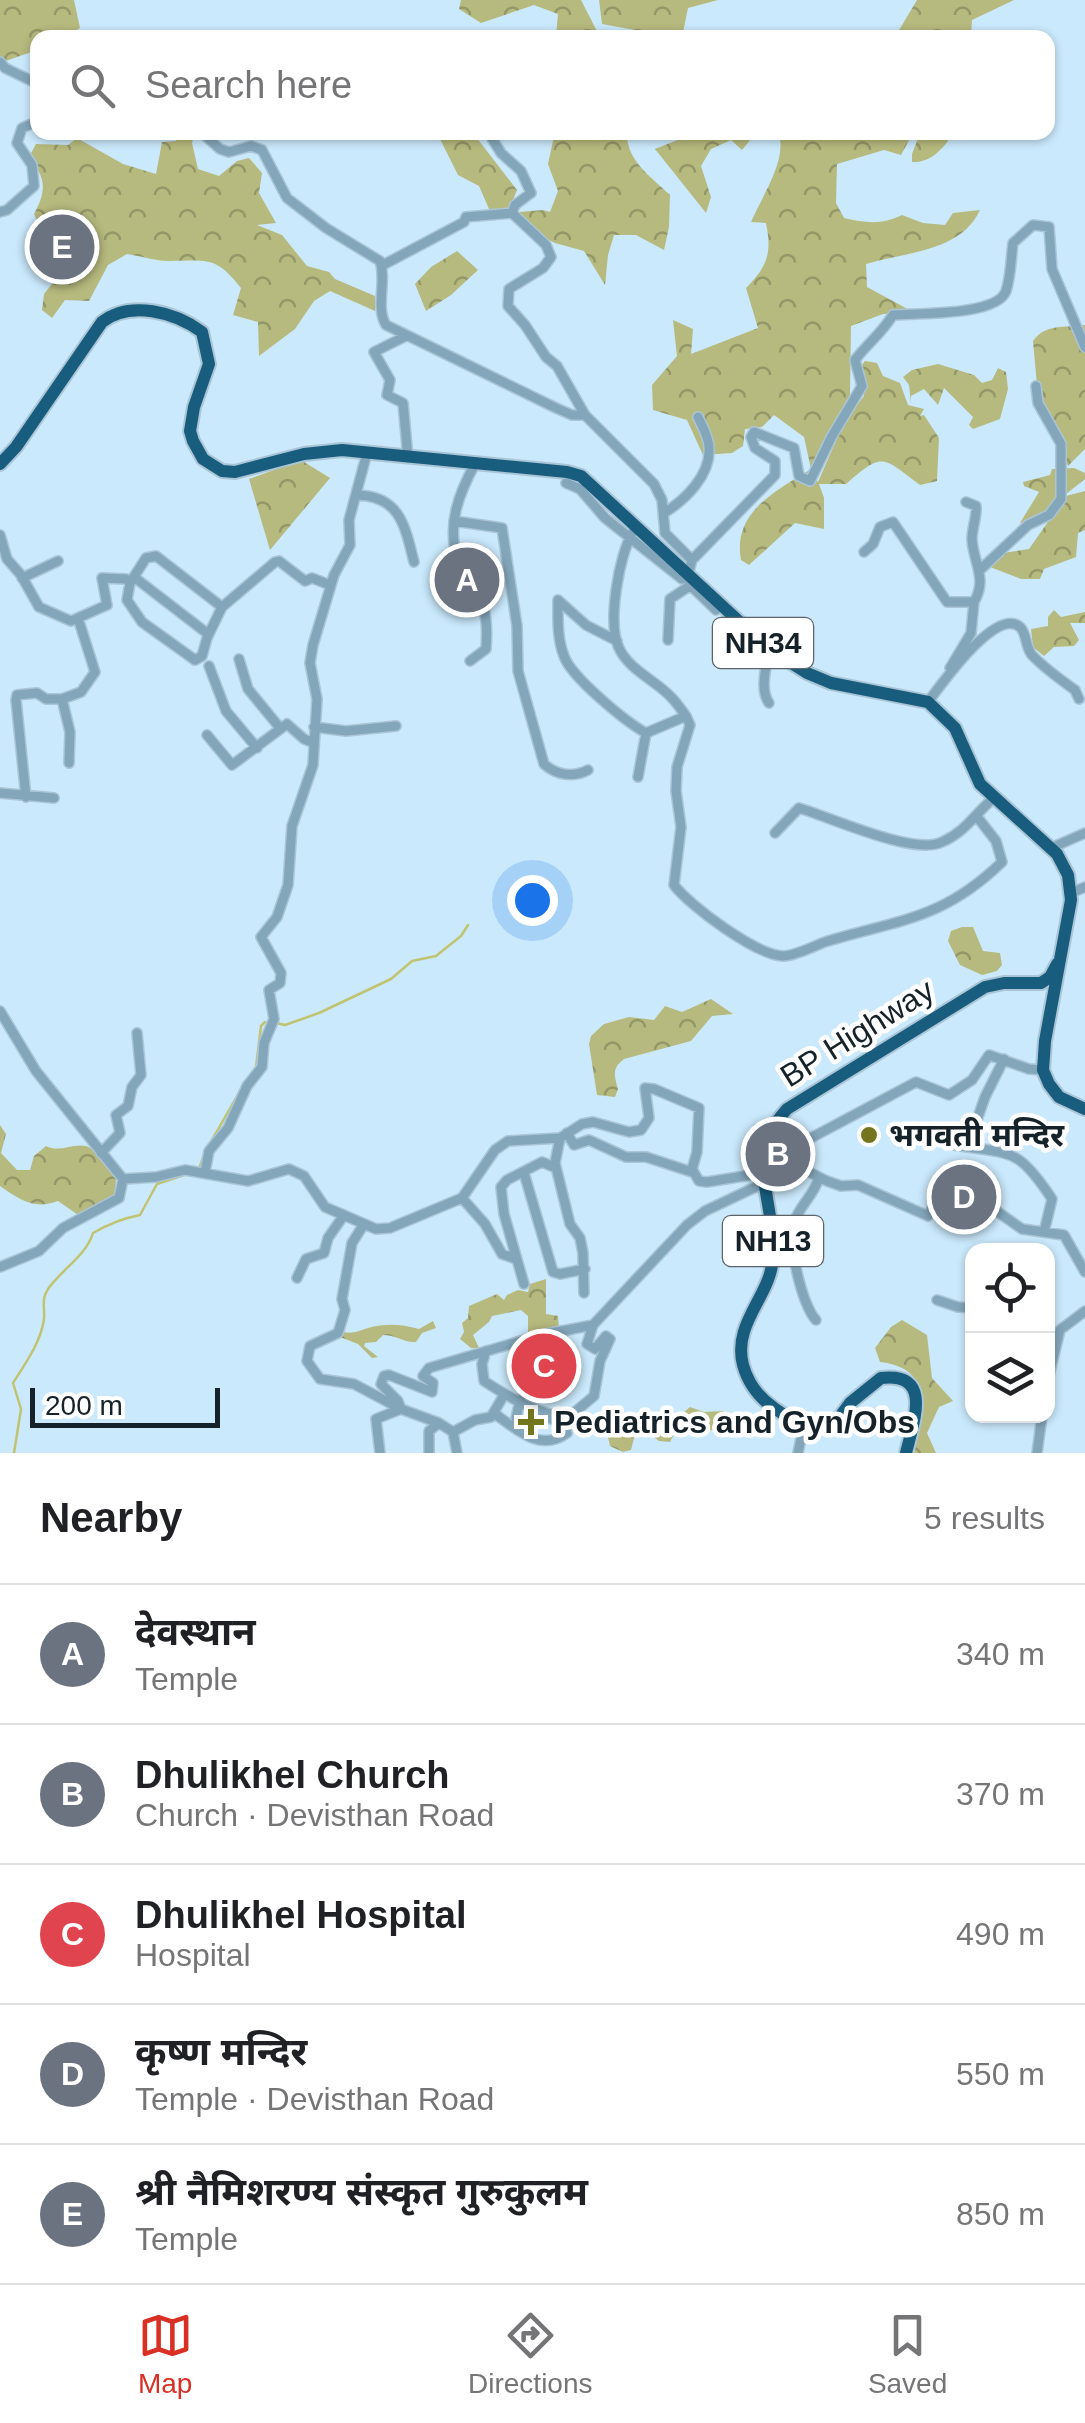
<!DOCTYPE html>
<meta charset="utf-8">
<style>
body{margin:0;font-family:Arial,"Noto Sans Devanagari",sans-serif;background:#f2f2f2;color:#202124}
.controls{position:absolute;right:30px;bottom:30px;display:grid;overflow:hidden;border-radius:20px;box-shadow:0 2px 8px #0004}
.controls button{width:90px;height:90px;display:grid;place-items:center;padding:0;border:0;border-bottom:2px solid #e0e0e0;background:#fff;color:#202124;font:50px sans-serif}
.scale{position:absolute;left:30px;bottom:25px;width:190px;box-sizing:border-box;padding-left:10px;border:5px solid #162229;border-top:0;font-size:28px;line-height:35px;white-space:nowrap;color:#162229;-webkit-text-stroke:8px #fff;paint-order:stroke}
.you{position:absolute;left:532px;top:900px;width:35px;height:35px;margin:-25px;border:8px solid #fff;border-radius:50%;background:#1a73e8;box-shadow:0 0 0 15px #1a73e833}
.badge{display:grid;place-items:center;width:65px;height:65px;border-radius:50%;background:#d93025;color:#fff;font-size:32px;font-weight:700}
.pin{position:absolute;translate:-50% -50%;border:5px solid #fff;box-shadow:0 2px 10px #0006}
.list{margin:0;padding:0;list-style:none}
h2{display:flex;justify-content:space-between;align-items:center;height:130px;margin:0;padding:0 40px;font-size:42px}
h2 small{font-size:32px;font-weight:400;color:#757577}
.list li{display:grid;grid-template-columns:65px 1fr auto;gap:30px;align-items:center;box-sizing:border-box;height:140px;padding:0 40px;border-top:2px solid #e0e0e0}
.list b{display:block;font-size:38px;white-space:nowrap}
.list p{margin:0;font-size:32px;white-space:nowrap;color:#757577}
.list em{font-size:32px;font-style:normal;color:#757577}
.icon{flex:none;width:55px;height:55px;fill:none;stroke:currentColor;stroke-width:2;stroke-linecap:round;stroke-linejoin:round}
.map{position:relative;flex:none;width:1085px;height:1453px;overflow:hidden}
.search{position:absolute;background:#fff;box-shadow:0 2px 8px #0004;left:30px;right:30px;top:30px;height:110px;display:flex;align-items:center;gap:25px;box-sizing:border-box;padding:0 35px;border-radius:20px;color:#757577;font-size:38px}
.sheet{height:830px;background:#fff}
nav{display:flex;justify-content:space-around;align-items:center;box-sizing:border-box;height:140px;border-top:2px solid #e0e0e0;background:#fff;font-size:28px;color:#757577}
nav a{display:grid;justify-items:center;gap:5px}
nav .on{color:#d93025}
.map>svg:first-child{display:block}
.forest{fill:url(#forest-crowns)}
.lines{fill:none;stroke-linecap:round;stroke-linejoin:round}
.stream{stroke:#c0c470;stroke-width:2.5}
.minor-casing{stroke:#aac5d6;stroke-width:12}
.highway-casing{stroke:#aac5d6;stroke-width:16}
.minor{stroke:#84a6bb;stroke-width:9}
.highway{stroke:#185c7e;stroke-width:12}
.poi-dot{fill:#74761e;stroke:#fff;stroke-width:4}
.labels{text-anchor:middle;stroke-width:9;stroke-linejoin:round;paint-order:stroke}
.shield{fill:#fff;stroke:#5c6469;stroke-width:2.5}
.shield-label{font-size:30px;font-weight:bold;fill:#162229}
.street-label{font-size:32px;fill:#162229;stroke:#fff}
.poi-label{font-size:32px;font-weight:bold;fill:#162229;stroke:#fff;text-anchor:start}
</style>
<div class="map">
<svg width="1085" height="1453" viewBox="0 0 1085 1453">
<defs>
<pattern id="forest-crowns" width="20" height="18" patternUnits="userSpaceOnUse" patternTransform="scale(2.5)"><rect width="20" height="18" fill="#b7ba7e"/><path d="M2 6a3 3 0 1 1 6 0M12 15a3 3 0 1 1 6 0" fill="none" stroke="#949767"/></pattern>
</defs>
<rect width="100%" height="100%" fill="#cae9fc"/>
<path class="forest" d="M0,0H74L80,28L65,37L38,38L37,50L0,63Z
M461,0H581L600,37H556L558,14L534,5L481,23L459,9Z
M599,0H718L688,8L682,37L678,38L602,24Z
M917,0H1014L972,20L971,37H895Z
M178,133H195L192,143L198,169L219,176L237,161L249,158L262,173L259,193L276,223L257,225L282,235L307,266L329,272L335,279L375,296V311L330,291L314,301L295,329L259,356L258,322L233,315L241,288C215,255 207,261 169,261C155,261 141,256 127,254L108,265L89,301L65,300L52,318L42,310L44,294L86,242L63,214L41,228L34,214C47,190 46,178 29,157L36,144L68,145L77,138L123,164L156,174L162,142L176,141Z
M437,133H473L517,190L507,215L489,209L479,186L458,175Z
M569,133H627C626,160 651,177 670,195L669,227L664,250L636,235H614L608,255L605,285L584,251L555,243L519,225V212L543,210L550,212L558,191L548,164L554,136Z
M695,133H756L742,150L731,140L711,149L701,166L711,197L706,213L655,149Z
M778,133H913L901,155L884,150L837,164L836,203L844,218C866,223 882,225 902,215L923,223L945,225L953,213L980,210C961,252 905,252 866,264L867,287L915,313L883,314L851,326L850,395L829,434L815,478L818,482L852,404L857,405L864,396L861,366L865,361L877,363L883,376L900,383L908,405L924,409L920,416L924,415L939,438L937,481L920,485C882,457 884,451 846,484H819L824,498V529L795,523L749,565L741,560C732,512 776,491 811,469L804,437L774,415L762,427L745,429L743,446L732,453L703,455L687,420L653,410L652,385L677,356L673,320L693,329L691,354L758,328L746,288C768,266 772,252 766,223L751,222C761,198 789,157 778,133Z
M920,133V132L954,133C943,148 932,163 912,162V154Z
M457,251L478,270L451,295L426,311L415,284L431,267Z
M1085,325V449L1068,466L1038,396L1033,341C1046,323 1065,328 1085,325Z
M938,364L974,375L982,383L992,380L998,368L1006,372L1008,389L1000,419L973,429L969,425L973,417L944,388L938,405L924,389L911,396V404L909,385L903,377L912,370Z
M301,460L330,478L270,550L249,479Z
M1074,468L1085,473V479L1032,521L1020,523L1039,492L1024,486L1023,482L1050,475L1052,469Z
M1085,491V530L1078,533L1076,557L1044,569L1040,579H1021L990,567L1003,553L1029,549L1066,496Z
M1054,610L1061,617L1085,612V623H1070L1079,640L1074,646L1054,647L1044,656L1033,647L1031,629L1048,626V617Z
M962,927H973L983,951L1000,953L1002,965L997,971L982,975L960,965L948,941L951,931Z
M711,999L733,1014L712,1016L691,1041L624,1059C612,1068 614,1075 618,1089L615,1097L597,1095L589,1044L591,1036L604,1024L629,1017L654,1020L665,1006L682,1012Z
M0,1125L6,1134L1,1153L17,1170H30L34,1156L46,1146C60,1153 72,1143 86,1146C97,1149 109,1170 116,1178L115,1196L81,1217L58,1201C34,1210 20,1200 0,1186Z
M546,1279V1314L558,1316L559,1330L528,1333V1316L521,1310L492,1316L489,1322L473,1335L479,1348H471L460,1339L464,1332L462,1323L468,1318L469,1306L497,1294L504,1300L507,1295L518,1290L528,1292L530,1284Z
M902,1320L927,1335L932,1378L953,1401L939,1407L927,1433L936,1453H914C924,1413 935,1368 880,1362L875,1348L891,1327Z
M433,1321L436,1328L422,1333L416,1342C404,1343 396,1335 383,1335L376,1342L365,1343L364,1346L378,1357L372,1358L358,1344L340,1337L343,1332C354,1334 358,1331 368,1328C386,1323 401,1324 419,1329Z
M690,1407L704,1412L724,1411L722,1417L727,1423L707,1432L701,1426L691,1432C680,1430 675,1431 670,1442L659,1441L642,1428L636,1431L631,1450L623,1452L610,1446L608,1437L613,1429L630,1422L627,1415L651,1422H673Z"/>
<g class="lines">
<path class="stream" d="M276,1023L285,1025L319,1013L391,979L412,961L436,956L461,936L468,925
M252,1072L256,1067L261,1026L265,1022
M209,1145L240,1091
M200,1166L205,1152
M14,1453L21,1409L13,1383C25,1364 41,1342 44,1319C45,1307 41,1300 48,1289C62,1269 86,1256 93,1233C107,1225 124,1218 140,1215L157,1184L187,1174"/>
<g class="minor-casing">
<path id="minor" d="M0,62L5,68L38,84
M201,132L220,149L229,152L251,146L262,150L287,198L326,228L380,261C387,281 375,307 386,325L556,408L572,415H585
M488,132L501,153L521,171L531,193L515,205L512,213L546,245L551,257L543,268L509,289L508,306L525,325L546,357L557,366L585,415L654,484L662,500L665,533L692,560
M0,212L7,210L34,186L32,165L17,143L22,128L38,121
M383,265L464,222L466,217L512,213
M404,337L374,352L390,380L387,395L403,403L408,458
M566,483L580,489L605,518L682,579L688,575L692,560L775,475V461L755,448L751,437L754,432L794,448L799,476L810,481L832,436L862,386L855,360C868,343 881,334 893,315C917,313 997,316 1006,291C1011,276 1011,258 1013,243L1033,225L1049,227L1052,269L1085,347
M357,495C400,496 405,526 414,562
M664,513C685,500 711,475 709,448C709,437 702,426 698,417
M454,521L502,528L517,626L518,671L544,764C556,775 573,778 588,770
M633,532C619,554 607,624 619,648C629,670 655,680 671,697C676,702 681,709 686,716L646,733L638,777
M0,535L7,559L21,575L39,607L71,621L107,605L102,578L126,579L130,583L127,600L142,622L195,660L202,656L207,638L222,607L275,562L279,561L305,581L312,578L330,585
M864,552L873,544L880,527L893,522L947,602H974C988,579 973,562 972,539C972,528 977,517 976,506L966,502
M981,569L1028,525L1049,515L1061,499V444L1038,403L1036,386
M134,577L208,634
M22,578L58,561
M130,583L146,558L156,556L222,607
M689,584L716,610
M558,600C558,619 557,638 564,656C571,677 626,722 646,733
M558,600L586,625L617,641
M668,640L670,599L691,585
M239,659L248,689L280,728
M470,661L486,649C488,622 486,604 471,581C467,574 461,568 458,561C446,525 459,493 476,462
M209,666L226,711L257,748
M950,668L971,633L974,602
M928,702C941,685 996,606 1020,627C1027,633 1025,647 1032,655C1044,668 1061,680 1075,690L1079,699
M769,703C759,689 767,665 769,649
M686,716L690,725L677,767L676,791L681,827L674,885C690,906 756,955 783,956C796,956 815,945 828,941C902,919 943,919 1002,862L996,841L978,818
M314,727L346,731L396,726
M207,735L232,765L287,724L304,739L314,743
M69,763L70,732L62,699L81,692L95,672L78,618
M0,793L54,798
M26,797L16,700L17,695L37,693L46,699H62
M775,833L799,808C830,817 914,856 942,842C967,831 976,812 995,797
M1051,848L1085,833
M1071,893L1085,887
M0,1011L36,1071L123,1179
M567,1133L574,1145L589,1140L626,1157H646L692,1172
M560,1138L555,1163L570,1224L580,1238L583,1253L584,1293
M955,1145C1012,1155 1017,1146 1052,1199L1044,1232
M973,1148L975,1139L972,1134L985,1097L1004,1059
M101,1153L120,1133L116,1115L128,1106L132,1087L141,1075L137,1033
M787,1161L827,1181L841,1186L858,1185L928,1216L940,1194L988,1205L1022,1229L1064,1235L1085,1272
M205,1172L209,1151L228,1128L247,1086L262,1067L264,1043L274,1019L269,990L280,983L281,973L261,937L277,917L288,885L292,826L313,765L317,699L310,663L313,645L334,575L350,545L349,520L367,453
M524,1173L553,1272L560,1274L585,1269
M123,1179L156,1177L185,1170L248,1181L289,1169L304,1176L325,1207L376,1229L390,1228L462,1198L495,1150L508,1141L560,1138L582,1124L593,1122L629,1132L641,1130L649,1118L645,1088L654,1089L699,1108L697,1152L692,1169L699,1181L707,1182L763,1173L787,1161L792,1148L916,1082L949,1095L972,1080L989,1055L1029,1069L1043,1070
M462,1198L485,1224L502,1254L516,1259
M364,1224L352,1243L342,1299L345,1310L338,1333L310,1346L307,1361L320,1379L354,1384L401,1409
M0,1267L39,1251L63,1228L119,1198L123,1179
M297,1278L306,1259L324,1253L328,1238L344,1215
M524,1284L504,1214L501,1187L507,1180L542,1162L556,1168
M937,1300L958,1307L972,1308
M816,1320C802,1306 786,1239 795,1220C801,1204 814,1195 819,1178
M486,1351L482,1364L484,1381C507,1396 542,1418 570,1416L594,1396L600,1361L610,1339L606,1336L595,1349L587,1344L593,1325
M1048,1379L1060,1330L1085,1311
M520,1400L516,1418L520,1429
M494,1413C516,1429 540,1453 567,1433L563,1424L551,1419
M453,1432L475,1420L491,1417L504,1395
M380,1453L376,1419L401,1409
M429,1453V1431L439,1423
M457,1453L453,1432L439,1423L401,1409L398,1401L381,1384L384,1376L389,1375L432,1392L433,1383L423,1376L429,1368L541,1335L593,1325L687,1225L705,1211L764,1183
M798,1453L804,1424
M1037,1453L1042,1416"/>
</g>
<g class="highway-casing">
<path id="highway" d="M0,464L16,447L102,322C130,300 175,312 202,332L209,364L194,407L190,431L193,441L203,459L222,471L235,472L304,454L342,450L567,472L581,476L769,649L807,673L831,683L928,702L955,728L980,784L1057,854L1068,875L1071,900L1045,1041L1043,1070L1049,1084L1059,1097L1085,1109
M906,1453C913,1423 934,1372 881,1378L850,1403L838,1419C811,1426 796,1424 774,1408C758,1397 748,1383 743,1365C732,1322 772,1296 773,1256C776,1200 742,1158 787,1109L985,987L1004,983H1041L1050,977L1057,964"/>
</g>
<use href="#minor" class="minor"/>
<use href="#highway" class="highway"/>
</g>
<g class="poi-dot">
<circle cx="869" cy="1135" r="10"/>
<path d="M526 1407h10v10h10v10h-10v10h-10v-10h-10v-10h10z"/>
</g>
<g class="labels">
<g class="shield">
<rect x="713" y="618" width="100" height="50" rx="8"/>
<rect x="723" y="1216" width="100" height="50" rx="8"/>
</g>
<g class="shield-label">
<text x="763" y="653">NH34</text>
<text x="773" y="1251">NH13</text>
</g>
<g class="street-label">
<text transform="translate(857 1033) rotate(-32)" y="11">BP Highway</text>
</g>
<g class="poi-label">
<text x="889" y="1146">भगवती मन्दिर</text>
<text x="554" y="1433">Pediatrics and Gyn/Obs</text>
</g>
</g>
</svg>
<div class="controls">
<button><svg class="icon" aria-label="locate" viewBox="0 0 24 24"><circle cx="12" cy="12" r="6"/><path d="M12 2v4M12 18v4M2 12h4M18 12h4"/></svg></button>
<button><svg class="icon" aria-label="layers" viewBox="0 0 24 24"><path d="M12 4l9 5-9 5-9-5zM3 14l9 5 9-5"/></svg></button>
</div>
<div class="scale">200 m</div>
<div class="you"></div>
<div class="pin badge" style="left:467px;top:580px;background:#6b7280">A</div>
<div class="pin badge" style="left:778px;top:1154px;background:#6b7280">B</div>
<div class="pin badge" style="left:544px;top:1366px;background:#e0444e">C</div>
<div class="pin badge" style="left:964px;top:1197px;background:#6b7280">D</div>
<div class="pin badge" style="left:62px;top:247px;background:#6b7280">E</div>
<div class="search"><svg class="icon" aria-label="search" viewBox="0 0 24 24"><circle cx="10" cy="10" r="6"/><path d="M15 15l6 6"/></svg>Search here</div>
</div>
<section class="sheet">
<h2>Nearby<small>5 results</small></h2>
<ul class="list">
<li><span class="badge" style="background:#6b7280">A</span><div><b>देवस्थान</b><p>Temple</p></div><em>340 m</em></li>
<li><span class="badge" style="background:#6b7280">B</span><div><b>Dhulikhel Church</b><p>Church · Devisthan Road</p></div><em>370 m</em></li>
<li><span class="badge" style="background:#e0444e">C</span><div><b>Dhulikhel Hospital</b><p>Hospital</p></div><em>490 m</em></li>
<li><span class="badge" style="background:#6b7280">D</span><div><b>कृष्ण मन्दिर</b><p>Temple · Devisthan Road</p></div><em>550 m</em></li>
<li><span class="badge" style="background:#6b7280">E</span><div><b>श्री नैमिशरण्य संस्कृत गुरुकुलम</b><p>Temple</p></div><em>850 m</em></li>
</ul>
</section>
<nav>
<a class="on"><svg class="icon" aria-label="map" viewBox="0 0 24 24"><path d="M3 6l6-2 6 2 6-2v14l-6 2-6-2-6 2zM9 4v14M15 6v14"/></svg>Map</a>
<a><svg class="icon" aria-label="directions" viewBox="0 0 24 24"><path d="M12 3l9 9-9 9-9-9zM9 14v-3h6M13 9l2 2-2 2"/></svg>Directions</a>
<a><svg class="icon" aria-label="saved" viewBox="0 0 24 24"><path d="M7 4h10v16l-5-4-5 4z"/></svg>Saved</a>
</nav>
